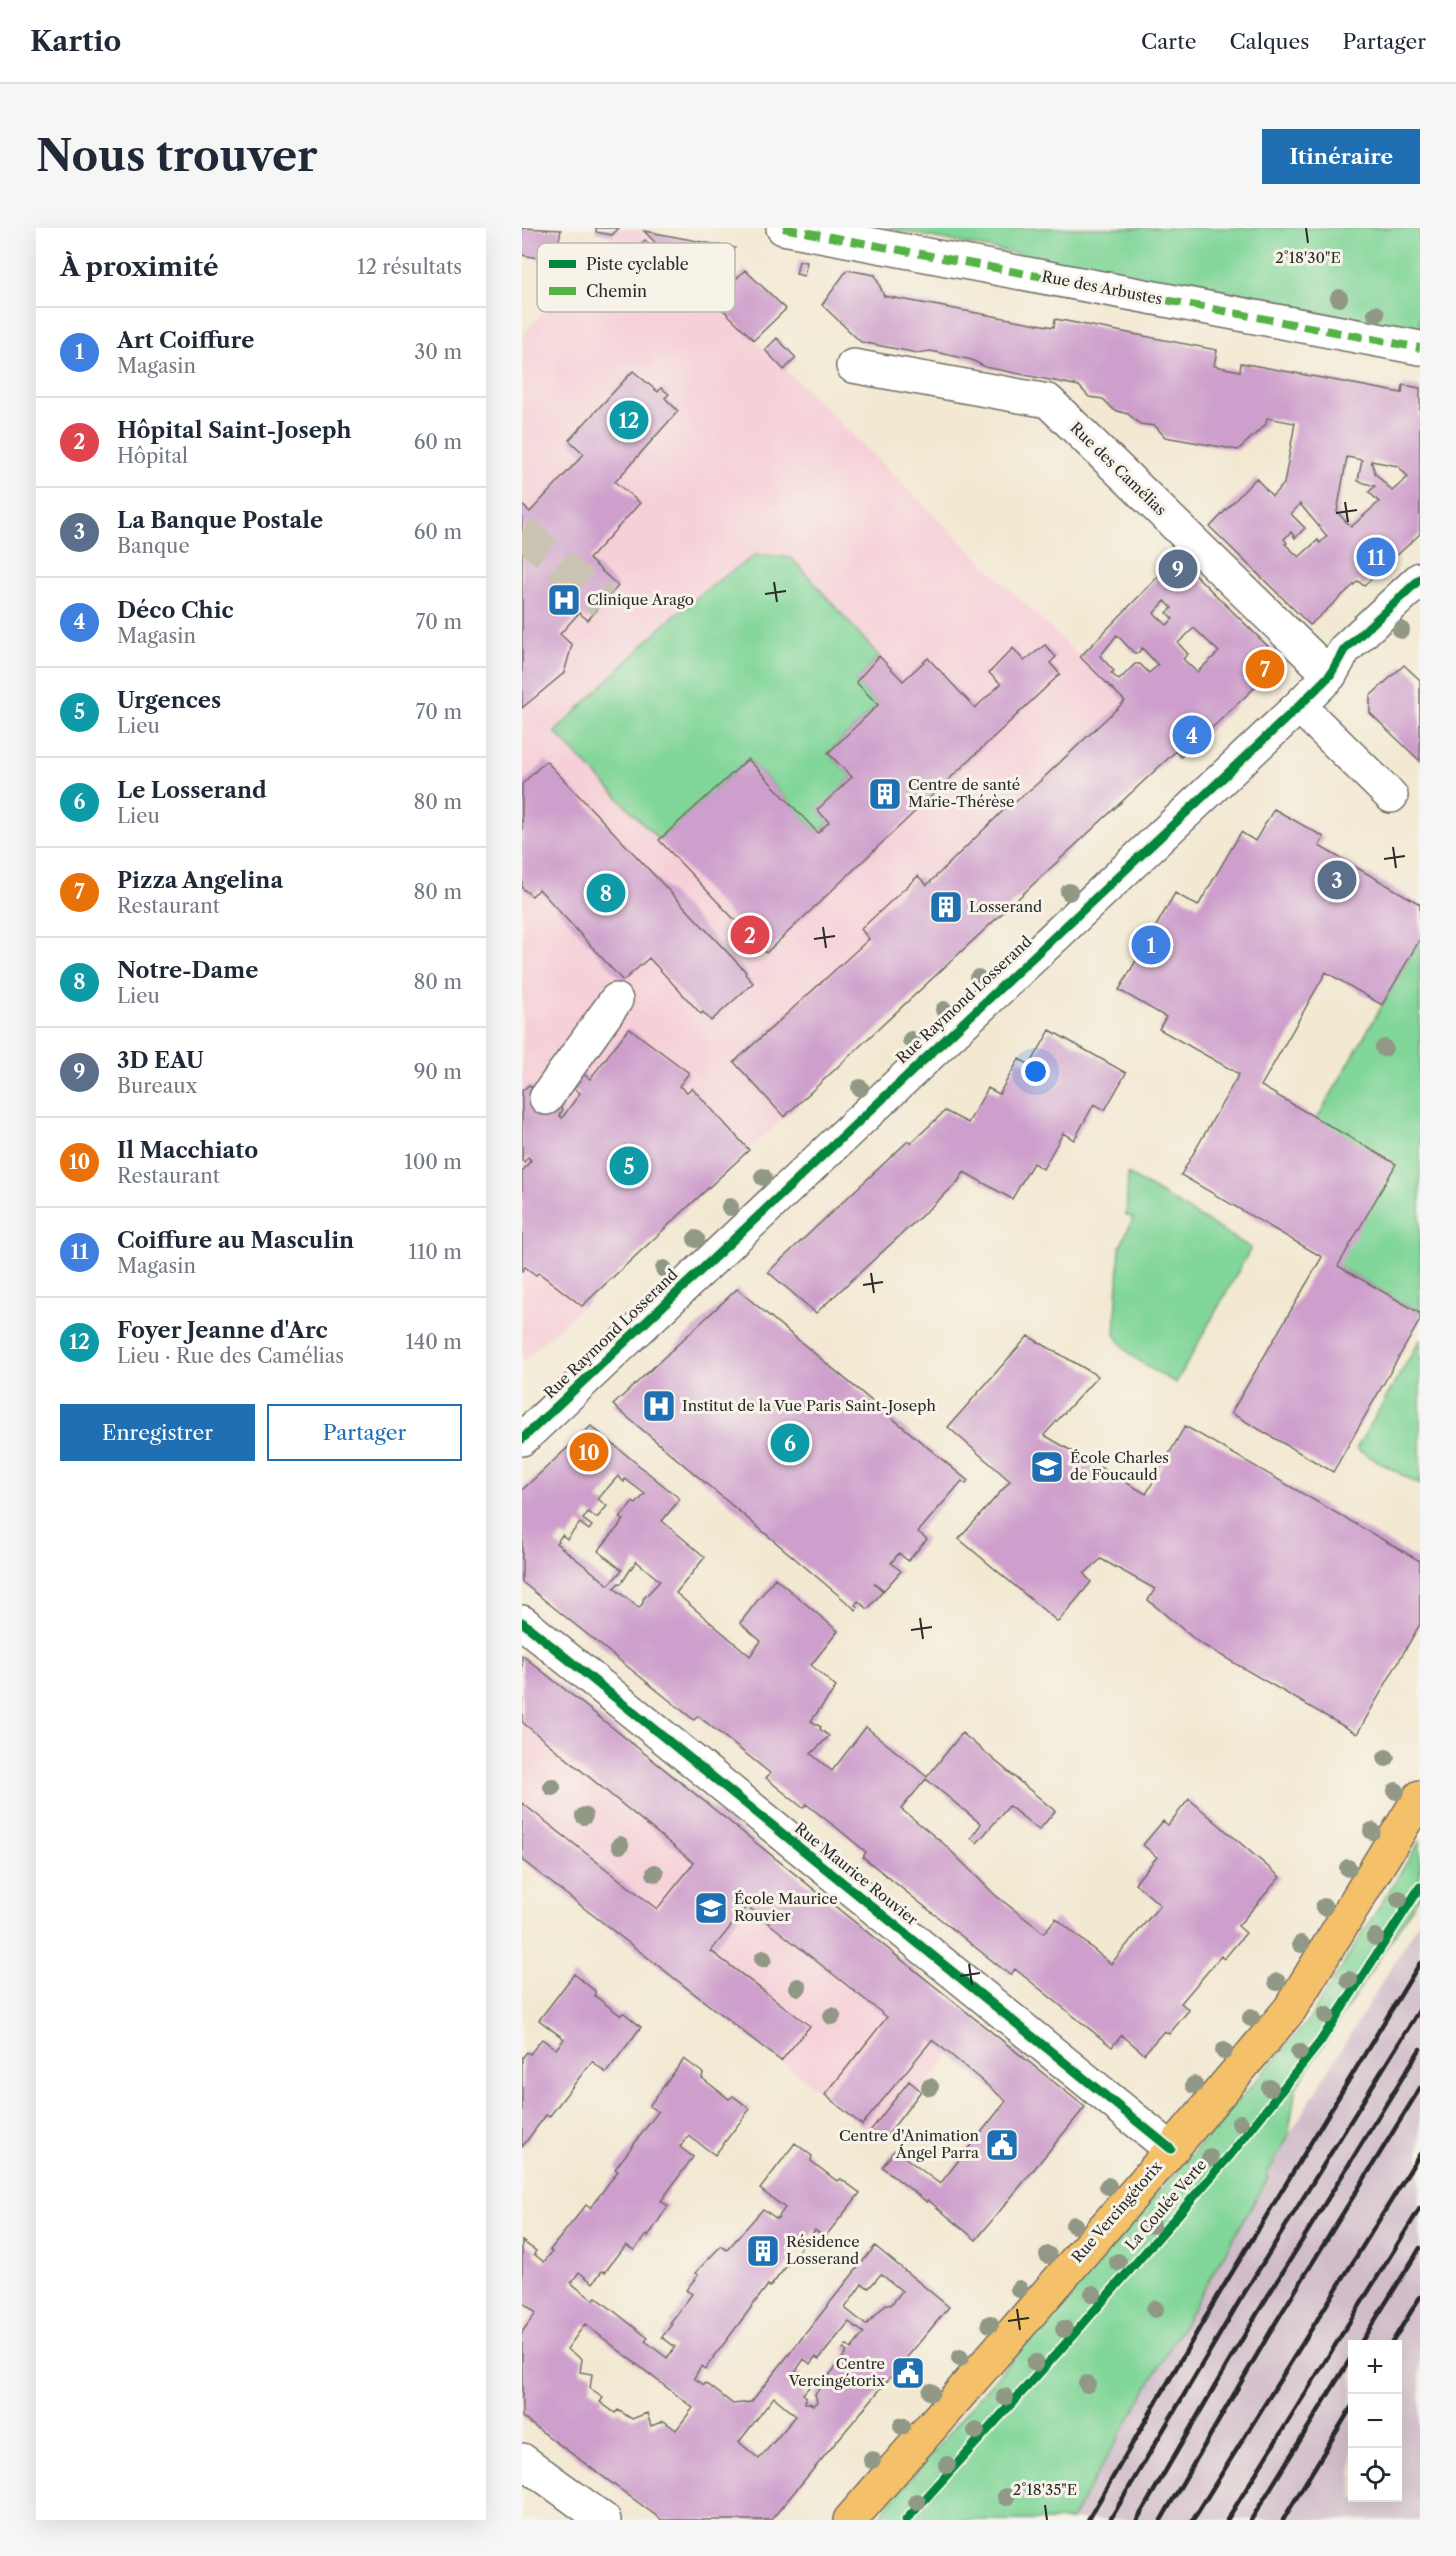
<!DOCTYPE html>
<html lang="fr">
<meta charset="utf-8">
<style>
body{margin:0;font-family:"Libre Caslon Text",serif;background:#f6f6f7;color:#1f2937}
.controls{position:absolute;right:18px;bottom:18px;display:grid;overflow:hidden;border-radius:0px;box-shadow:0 6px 24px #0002}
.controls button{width:54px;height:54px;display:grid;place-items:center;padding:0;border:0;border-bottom:2px solid #e0e1e3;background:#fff;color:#1f2937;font:30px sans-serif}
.you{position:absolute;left:514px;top:844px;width:21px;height:21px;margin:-15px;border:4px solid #fff;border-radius:50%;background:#1a73e8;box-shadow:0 0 0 9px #1a73e833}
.badge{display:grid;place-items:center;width:39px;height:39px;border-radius:50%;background:#1f6fb2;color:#fff;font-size:20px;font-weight:700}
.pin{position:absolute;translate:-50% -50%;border:3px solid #fff;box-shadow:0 2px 6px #0006}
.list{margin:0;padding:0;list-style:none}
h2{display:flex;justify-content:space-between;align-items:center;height:78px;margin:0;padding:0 24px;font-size:26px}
h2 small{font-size:20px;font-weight:400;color:#747a83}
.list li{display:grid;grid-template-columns:39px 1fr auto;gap:18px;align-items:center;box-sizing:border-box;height:90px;padding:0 24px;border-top:2px solid #e0e1e3}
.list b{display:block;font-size:22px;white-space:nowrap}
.list p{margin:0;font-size:20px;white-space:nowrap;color:#747a83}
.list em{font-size:20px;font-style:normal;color:#747a83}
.actions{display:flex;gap:12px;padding:18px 24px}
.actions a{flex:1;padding:14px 0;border:2px solid #1f6fb2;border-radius:0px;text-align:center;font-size:21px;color:#1f6fb2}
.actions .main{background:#1f6fb2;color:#fff}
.icon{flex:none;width:33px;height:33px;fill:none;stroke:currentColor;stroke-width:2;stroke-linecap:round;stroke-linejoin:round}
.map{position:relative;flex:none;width:898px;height:2292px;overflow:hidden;border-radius:0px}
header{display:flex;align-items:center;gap:36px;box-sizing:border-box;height:84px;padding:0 30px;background:#fff;border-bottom:2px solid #e0e1e3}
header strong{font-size:28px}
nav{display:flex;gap:33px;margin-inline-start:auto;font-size:21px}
.intro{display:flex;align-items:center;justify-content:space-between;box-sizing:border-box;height:144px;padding:0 36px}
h1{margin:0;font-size:42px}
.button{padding:15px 27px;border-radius:0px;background:#1f6fb2;color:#fff;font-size:21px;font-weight:700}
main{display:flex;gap:36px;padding:0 36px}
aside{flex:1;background:#fff;border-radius:0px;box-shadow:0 6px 24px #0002}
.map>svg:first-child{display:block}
.built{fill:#f6cfd8}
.industrial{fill:#d1bdca;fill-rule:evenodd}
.green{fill:#81d699;stroke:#568062;stroke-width:1.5}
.building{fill:#ce9fcc;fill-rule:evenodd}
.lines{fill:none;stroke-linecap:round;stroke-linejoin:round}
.minor-tunnel{stroke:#cbc3b1;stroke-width:33;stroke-dasharray:33 16;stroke-linecap:butt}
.minor-casing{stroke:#716e66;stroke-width:36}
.major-casing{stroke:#716e66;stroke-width:36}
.minor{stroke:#fff;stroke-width:33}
.major{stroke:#f4c16b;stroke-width:33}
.rail{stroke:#2b2b2b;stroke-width:4.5}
.quiet{stroke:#56b246;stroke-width:8;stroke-dasharray:15 8;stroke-linecap:butt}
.cycleway-casing{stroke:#f7f3e8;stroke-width:13}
.cycleway{stroke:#00873e;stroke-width:9}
.tree{fill:#919885}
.ticks{fill:none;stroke:#2b2b2b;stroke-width:2}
.labels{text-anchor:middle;stroke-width:6;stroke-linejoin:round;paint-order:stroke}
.street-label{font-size:15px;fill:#2b2b2b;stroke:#f7f3e8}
.poi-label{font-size:15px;fill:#2b2b2b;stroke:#f7f3e8;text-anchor:start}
.key{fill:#f7f3e8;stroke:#bab7af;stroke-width:1.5}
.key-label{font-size:16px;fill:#2b2b2b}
.ticks-label{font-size:15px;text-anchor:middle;fill:#2b2b2b;stroke:#f7f3e8;stroke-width:6;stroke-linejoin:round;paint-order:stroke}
</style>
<header>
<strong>Kartio</strong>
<nav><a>Carte</a><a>Calques</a><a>Partager</a></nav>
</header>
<div class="intro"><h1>Nous trouver</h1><a class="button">Itinéraire</a></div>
<main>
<aside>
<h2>À proximité<small>12 résultats</small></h2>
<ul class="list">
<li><span class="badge" style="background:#3f7fe0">1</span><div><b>Art Coiffure</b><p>Magasin</p></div><em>30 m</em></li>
<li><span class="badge" style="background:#e0444e">2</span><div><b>Hôpital Saint-Joseph</b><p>Hôpital</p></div><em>60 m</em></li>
<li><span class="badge" style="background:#5c6f8a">3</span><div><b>La Banque Postale</b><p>Banque</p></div><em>60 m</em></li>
<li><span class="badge" style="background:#3f7fe0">4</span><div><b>Déco Chic</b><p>Magasin</p></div><em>70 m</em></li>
<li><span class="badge" style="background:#0f9aa8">5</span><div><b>Urgences</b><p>Lieu</p></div><em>70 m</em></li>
<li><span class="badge" style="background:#0f9aa8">6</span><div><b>Le Losserand</b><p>Lieu</p></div><em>80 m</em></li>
<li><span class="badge" style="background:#e8710a">7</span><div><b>Pizza Angelina</b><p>Restaurant</p></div><em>80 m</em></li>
<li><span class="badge" style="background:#0f9aa8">8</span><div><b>Notre-Dame</b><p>Lieu</p></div><em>80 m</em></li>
<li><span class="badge" style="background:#5c6f8a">9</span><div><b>3D EAU</b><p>Bureaux</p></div><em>90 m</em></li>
<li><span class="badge" style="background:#e8710a">10</span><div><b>Il Macchiato</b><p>Restaurant</p></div><em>100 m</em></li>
<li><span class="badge" style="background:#3f7fe0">11</span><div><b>Coiffure au Masculin</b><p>Magasin</p></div><em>110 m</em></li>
<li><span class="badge" style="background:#0f9aa8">12</span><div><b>Foyer Jeanne d'Arc</b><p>Lieu · Rue des Camélias</p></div><em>140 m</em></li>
</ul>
<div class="actions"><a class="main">Enregistrer</a><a>Partager</a></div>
</aside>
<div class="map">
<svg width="898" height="2292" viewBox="0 0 898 2292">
<rect width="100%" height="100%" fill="#f7f3e8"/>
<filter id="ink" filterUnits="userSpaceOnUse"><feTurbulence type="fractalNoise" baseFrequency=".0167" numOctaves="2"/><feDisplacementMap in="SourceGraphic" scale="12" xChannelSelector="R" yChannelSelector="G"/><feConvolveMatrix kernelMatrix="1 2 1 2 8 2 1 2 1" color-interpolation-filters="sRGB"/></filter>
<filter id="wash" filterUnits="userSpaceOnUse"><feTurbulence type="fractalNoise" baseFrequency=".008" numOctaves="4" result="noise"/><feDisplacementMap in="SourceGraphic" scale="24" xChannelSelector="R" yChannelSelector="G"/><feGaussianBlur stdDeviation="1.35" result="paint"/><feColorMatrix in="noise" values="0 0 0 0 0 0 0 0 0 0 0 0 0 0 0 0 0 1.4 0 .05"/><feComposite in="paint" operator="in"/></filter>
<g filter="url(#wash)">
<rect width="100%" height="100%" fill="#f3e9d3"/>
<path class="built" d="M97,0L122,3L654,523L0,1134V108Z
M0,1427L454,1792L362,1914L0,1632Z"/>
<path class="industrial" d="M898,1692V2292H548L766,1909ZM830,2116H876V2270H830Z"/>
<path class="green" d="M363,0H898V104Z
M235,326L270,330L357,428L334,454L356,477L306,525L330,549L296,582L307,594L296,605L226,531L137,612L33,504L146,393L194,354Z
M898,711V1085L816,1038L795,891Z
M606,946L729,1020L654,1155C630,1141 606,1131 593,1106L598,1019L611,990L604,987Z
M898,1112V1257L834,1221Z
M898,1613V1667L774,1860L766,1909L744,1948L746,1950L549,2292H354L458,2168L786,1793Z"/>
<g id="blocks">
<path class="building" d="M0,0L39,2L33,33L0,27Z
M74,0H97L90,7L74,4Z
M122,3L213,20L211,26L180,62Z
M123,12L163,52L155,62L114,20Z
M277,33L285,34L282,48L274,46Z
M223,42L264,81L232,112L192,73Z
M325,42L353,47L362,68L532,99L533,91L695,122L692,138L718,143L719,135L880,165L881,157L898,160V306L842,358L836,353L788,397L688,299L734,250L750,268L762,256L773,195L745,190L744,196L716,222L643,209L633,198L618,196L606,186L592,182L581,171L567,169L557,158L463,139L450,132L409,123L395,125L339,114L300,77ZM825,229L840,232L836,253L853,258L847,264L857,274L829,299L815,284ZM849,233L876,238L886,249L870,263L853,245ZM778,276L805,308L798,315L796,312L777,329L763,316L765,315L762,311L769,304L773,310L783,300L769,286Z
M255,110L274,130L262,142L243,122Z
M111,143L136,164L139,160L147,166L143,170L156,183L93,254L118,275L67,331L96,358L66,392L57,385L38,406L50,417L42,445L0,480V277L8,284L62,226L47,212Z
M655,329L761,433L659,529L654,523L262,889L212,834L347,711L339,701L396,648L405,657L491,573L492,575L516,555L603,473L558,429ZM643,373L650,380L645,385L651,391L645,397L632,385ZM672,400L697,424L675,444L661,431L666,426L656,415ZM595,407L612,425H616L620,420L636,437L627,445L618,436H613L597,452L589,445L592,443L578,428Z
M523,417L534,429L528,435L538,446L244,725L137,612L226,531L296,605L307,594L295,582L330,549L306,525L356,477L334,454L357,428L381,453L406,430L453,480L479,456L467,445L491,420L502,433Z
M882,437L898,452V533L848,485V468Z
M24,533L224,744L223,746L231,755L189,793L181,784L179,786L127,730L101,753L17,661L10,668L0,660V556Z
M752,581L802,609L797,618L898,676V711L860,777L804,744L739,858L874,936L816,1038L898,1085V1092L811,1244L709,1185L800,1029L659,947L717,846L637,801L644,789L597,762L653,665L676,678L719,604L733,613Z
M107,800L167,845L157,858L165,864L170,860L227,922L60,1078L17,1045L14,1047L3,1039L0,1043V944L9,932L6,929L2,934L0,933V863L7,857L41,882L37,887L40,890L58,865L47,857L57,843L68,851Z
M528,802L604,845L583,882L572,876L552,912L541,905L521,941L511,935L490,971L442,944L435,955L294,1085L246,1044L386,913L389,915L423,883L446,895L466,860L477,866L497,831L508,837Z
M215,1061L446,1253L444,1256L440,1253L396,1304L405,1311L386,1333L377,1325L369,1335L379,1343L362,1362L352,1355L361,1363L346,1381L336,1373L333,1377L336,1379L334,1382L91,1177Z
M506,1108L576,1148L522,1207L624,1266L663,1198L898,1333V1396L835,1506L676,1414L626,1372L633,1361L579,1331L562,1346L569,1354L536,1394L437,1311L488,1253L426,1199Z
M69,1198L158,1271L140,1293L183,1329L154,1365L228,1428L239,1413L218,1395L253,1350L316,1403L289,1437L314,1459L289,1493L299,1499L298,1501L307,1508L289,1526L310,1543L344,1499L405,1549L440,1505L533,1583L517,1602L487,1578L455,1615L449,1610L459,1596L404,1551L379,1581L422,1616L473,1667L522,1705L534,1690L589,1736L638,1677L613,1655L635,1629L621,1617L641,1593L646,1597L667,1571L758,1649L716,1698L724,1705L702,1731L699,1728L659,1775L667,1782L647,1806L642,1803L622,1826L600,1807L590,1819L493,1741L488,1747L463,1727L341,1629L344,1624L315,1600L284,1576L281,1580L250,1555L244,1550L248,1545L176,1488L172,1492L0,1354V1262ZM96,1248L102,1254L103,1251L123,1266L114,1276L111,1274L98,1290L102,1292L76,1323L100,1342L87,1357L34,1315L40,1307L45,1311L58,1295L67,1302L70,1298L61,1291L66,1284L75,1290L85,1278L76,1271ZM114,1333L138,1353L121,1371V1375L117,1380L92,1360L97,1355L99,1356Z
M0,1427L563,1879L454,2012L406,1972L405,1974L360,1939L373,1922L418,1956L484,1873L428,1826L410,1812L340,1897L303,1867L365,1789L225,1678L189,1723L288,1798L259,1833L0,1632V1575L135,1681L172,1635L0,1494Z
M52,1746L73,1763V1768L98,1787L102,1785L119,1799L84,1845L70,1833L27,1889L24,1887L0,1919V1830L5,1824L8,1826L20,1811L34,1821L42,1811L17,1792Z
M162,1831L181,1845L180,1850L207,1871L211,1868L228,1881L193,1927L167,1908L158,1919L171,1929L139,1973L146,1978L126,2009L124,2007L112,2022L104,2017L83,2044L80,2043L71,2055L57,2044L49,2055L71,2072L74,2069L126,2110L123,2113L145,2130L153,2119L140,2109L150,2096L148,2095L170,2066L164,2062L176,2047L173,2045L199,2018L205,2022L241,1981L255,1991L263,1980L238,1961L273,1915L290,1928L289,1933L315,1953L319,1951L338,1965L303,2009L293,2002L248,2059L246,2057L183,2141L179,2138L172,2150L182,2157L184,2155L211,2176L229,2174L353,2018L427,2079L249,2292H140L0,2189V2104L14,2085L0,2074V2013L14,2023L12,2026L22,2034L30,2024L28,2022L64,1977L68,1980L96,1943L93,1941L136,1884L127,1878ZM359,2046L380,2063L369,2077L364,2076L344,2097L323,2080L340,2056L347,2060ZM327,2094L342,2105L329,2121L324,2117L321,2121L325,2124L293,2166L295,2174L291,2177L287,2175H282L284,2169L281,2166L287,2159L286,2153L273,2144L282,2131L288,2136L293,2129L297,2131ZM63,2096L171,2180L154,2202L142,2193L129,2198L125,2185L110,2191L96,2182L93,2185L78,2174L81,2170L68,2161L70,2146L58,2144L60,2131L45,2121ZM252,2169L274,2188L237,2231L217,2214Z
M387,1853L399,1863L361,1913L348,1903Z"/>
</g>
</g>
<g filter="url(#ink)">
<use href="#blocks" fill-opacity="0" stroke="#716e66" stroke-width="1.5"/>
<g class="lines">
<path class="minor-tunnel" d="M0,303L81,375"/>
<g class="minor-casing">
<path id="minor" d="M261,0L898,120
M331,138L526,173L808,447
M777,478L869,568
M24,870L94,772
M0,1211L777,478L808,447L822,422L898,351
M0,1394L649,1921
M0,2232L82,2292"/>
</g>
<g class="major-casing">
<path id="major" d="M328,2292L623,1953L768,1781L898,1569"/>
</g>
<use href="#minor" class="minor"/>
<use href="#major" class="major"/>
<path class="rail" d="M838,2116L898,2020
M869,2116L898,2069
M566,2292L700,2061L898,1735
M588,2292L718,2072L898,1781
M615,2292L736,2084L898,1821
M639,2292L754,2094L898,1860
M671,2292L898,1926
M705,2292L898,1980
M729,2292L830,2128
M761,2292L830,2178"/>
<path class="quiet" d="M261,0L898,120"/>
<g class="cycleway-casing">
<path id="cycleway" d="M0,1211L777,478L808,447L822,422L898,351
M0,1394L649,1921
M384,2292L538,2122L709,1926L798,1814L898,1659"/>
</g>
<use href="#cycleway" class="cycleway"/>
</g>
<g class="tree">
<circle cx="817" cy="70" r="9"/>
<circle cx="854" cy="86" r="9"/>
<circle cx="879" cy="402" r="9"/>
<circle cx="547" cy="664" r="9"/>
<circle cx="456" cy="750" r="9"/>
<circle cx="422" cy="782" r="9"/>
<circle cx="389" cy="812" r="9"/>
<circle cx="862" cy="820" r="9"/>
<circle cx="338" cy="860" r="9"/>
<circle cx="241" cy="949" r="9"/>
<circle cx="208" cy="979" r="9"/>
<circle cx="174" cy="1011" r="9"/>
<circle cx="142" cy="1041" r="9"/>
<circle cx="864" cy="1530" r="9"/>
<circle cx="30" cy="1559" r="9"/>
<circle cx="874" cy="1563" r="9"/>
<circle cx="62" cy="1588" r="9"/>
<circle cx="850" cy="1603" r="9"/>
<circle cx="98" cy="1617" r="9"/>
<circle cx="826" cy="1640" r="9"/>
<circle cx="133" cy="1645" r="9"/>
<circle cx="877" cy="1671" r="9"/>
<circle cx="802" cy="1679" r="9"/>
<circle cx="853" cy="1709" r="9"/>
<circle cx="779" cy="1716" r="9"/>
<circle cx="241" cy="1731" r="9"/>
<circle cx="827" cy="1752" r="9"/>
<circle cx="755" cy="1754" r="9"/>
<circle cx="276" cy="1759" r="9"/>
<circle cx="804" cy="1787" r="9"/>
<circle cx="310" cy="1788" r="9"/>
<circle cx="729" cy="1790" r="9"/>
<circle cx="702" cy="1823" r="9"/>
<circle cx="777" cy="1824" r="9"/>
<circle cx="672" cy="1857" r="9"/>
<circle cx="408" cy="1859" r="9"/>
<circle cx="748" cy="1860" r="9"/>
<circle cx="718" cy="1895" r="9"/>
<circle cx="688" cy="1930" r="9"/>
<circle cx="586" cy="1958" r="9"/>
<circle cx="552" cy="1997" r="9"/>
<circle cx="630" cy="1997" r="9"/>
<circle cx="526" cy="2027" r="9"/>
<circle cx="596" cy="2034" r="9"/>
<circle cx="497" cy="2061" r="9"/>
<circle cx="571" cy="2066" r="9"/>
<circle cx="633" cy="2081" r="9"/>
<circle cx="468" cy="2096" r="9"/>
<circle cx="542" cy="2101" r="9"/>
<circle cx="438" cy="2130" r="9"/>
<circle cx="513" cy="2135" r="9"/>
<circle cx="565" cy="2156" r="9"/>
<circle cx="409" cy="2164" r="9"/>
<circle cx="483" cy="2169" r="9"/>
<circle cx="380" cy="2198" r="9"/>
<circle cx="454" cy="2203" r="9"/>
<circle cx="350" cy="2232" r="9"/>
<circle cx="425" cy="2237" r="9"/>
<circle cx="484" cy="2269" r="9"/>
<circle cx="395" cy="2274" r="9"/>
</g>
</g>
<path class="ticks" d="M784,0L786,15M823,274L826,294M814,285L835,282M252,354L255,374M243,366L264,363M871,619L874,640M862,631L883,628M301,699L304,720M292,711L313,708M349,1045L352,1065M341,1057L361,1054M398,1390L401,1411M389,1402L410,1399M447,1736L450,1757M438,1748L458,1745M495,2081L498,2102M486,2093L507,2090M523,2277L525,2292"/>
<defs>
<g id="hospital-square" transform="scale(1.725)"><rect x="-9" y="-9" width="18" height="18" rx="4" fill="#1f6fb2" stroke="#f7f3e8"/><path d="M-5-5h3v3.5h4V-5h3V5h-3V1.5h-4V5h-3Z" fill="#fff"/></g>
<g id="building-square" transform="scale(1.725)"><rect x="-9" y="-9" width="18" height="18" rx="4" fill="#1f6fb2" stroke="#f7f3e8"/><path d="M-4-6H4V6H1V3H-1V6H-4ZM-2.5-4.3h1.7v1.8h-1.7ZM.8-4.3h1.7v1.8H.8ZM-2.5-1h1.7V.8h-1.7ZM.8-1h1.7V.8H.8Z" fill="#fff"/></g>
<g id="school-square" transform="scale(1.725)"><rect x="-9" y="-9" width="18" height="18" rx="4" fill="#1f6fb2" stroke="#f7f3e8"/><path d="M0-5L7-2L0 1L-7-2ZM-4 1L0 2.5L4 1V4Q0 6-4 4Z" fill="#fff"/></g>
<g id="civic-square" transform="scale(1.725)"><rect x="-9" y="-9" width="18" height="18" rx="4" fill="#1f6fb2" stroke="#f7f3e8"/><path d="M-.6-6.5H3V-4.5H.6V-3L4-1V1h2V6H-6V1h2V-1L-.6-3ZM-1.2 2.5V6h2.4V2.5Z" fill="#fff"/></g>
</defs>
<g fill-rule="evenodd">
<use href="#hospital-square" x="42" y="372"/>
<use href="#building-square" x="363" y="566"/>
<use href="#building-square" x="424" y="679"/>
<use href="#hospital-square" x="137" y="1178"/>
<use href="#school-square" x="525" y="1239"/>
<use href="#school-square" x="189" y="1680"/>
<use href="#civic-square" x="480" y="1917"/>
<use href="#building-square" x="241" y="2023"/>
<use href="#civic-square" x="386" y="2145"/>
</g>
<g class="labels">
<g class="street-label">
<text transform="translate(580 60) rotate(11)" y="5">Rue des Arbustes</text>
<text transform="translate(596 241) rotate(44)" y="5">Rue des Camélias</text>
<text transform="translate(442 772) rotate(-43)" y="5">Rue Raymond Losserand</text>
<text transform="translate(89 1106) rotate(-44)" y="5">Rue Raymond Losserand</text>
<text transform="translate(334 1646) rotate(39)" y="5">Rue Maurice Rouvier</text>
<text transform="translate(644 1977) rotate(-49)" y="5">La Coulée Verte</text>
<text transform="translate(595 1984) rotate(-49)" y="5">Rue Vercingétorix</text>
</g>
<g class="poi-label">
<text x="65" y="377">Clinique Arago</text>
<text x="386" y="562">Centre de santé<tspan x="386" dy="17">Marie-Thérèse</tspan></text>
<text x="447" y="684">Losserand</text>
<text x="160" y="1183">Institut de la Vue Paris Saint-Joseph</text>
<text x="548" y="1235">École Charles<tspan x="548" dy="17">de Foucauld</tspan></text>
<text x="212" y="1676">École Maurice<tspan x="212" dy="17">Rouvier</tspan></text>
<text x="457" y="1913" text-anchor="end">Centre d'Animation<tspan x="457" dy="17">Ángel Parra</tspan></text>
<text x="264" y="2019">Résidence<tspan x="264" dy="17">Losserand</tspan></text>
<text x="363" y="2141" text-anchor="end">Centre<tspan x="363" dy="17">Vercingétorix</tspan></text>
</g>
</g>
<rect x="15" y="15" width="198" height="69" rx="9" class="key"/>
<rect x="27" y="32" width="27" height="8" fill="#00873e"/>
<rect x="27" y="59" width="27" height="8" fill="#56b246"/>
<g class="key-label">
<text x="64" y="42">Piste cyclable</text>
<text x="64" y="69">Chemin</text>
</g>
<g class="ticks-label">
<text x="786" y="35">2°18'30"E</text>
<text x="523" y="2267">2°18'35"E</text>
</g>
</svg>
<div class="controls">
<button>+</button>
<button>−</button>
<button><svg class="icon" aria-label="locate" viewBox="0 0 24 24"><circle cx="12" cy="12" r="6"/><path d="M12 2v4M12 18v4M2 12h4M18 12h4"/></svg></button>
</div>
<div class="you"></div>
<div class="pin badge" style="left:629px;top:717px;background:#3f7fe0">1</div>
<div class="pin badge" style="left:228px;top:707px;background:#e0444e">2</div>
<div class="pin badge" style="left:815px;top:652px;background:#5c6f8a">3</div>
<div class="pin badge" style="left:670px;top:507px;background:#3f7fe0">4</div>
<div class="pin badge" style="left:107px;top:938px;background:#0f9aa8">5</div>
<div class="pin badge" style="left:268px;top:1215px;background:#0f9aa8">6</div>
<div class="pin badge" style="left:743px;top:441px;background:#e8710a">7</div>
<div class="pin badge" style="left:84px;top:665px;background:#0f9aa8">8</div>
<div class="pin badge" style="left:656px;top:341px;background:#5c6f8a">9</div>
<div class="pin badge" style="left:67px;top:1224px;background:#e8710a">10</div>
<div class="pin badge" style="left:854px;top:329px;background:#3f7fe0">11</div>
<div class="pin badge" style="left:107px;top:192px;background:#0f9aa8">12</div>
</div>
</main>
